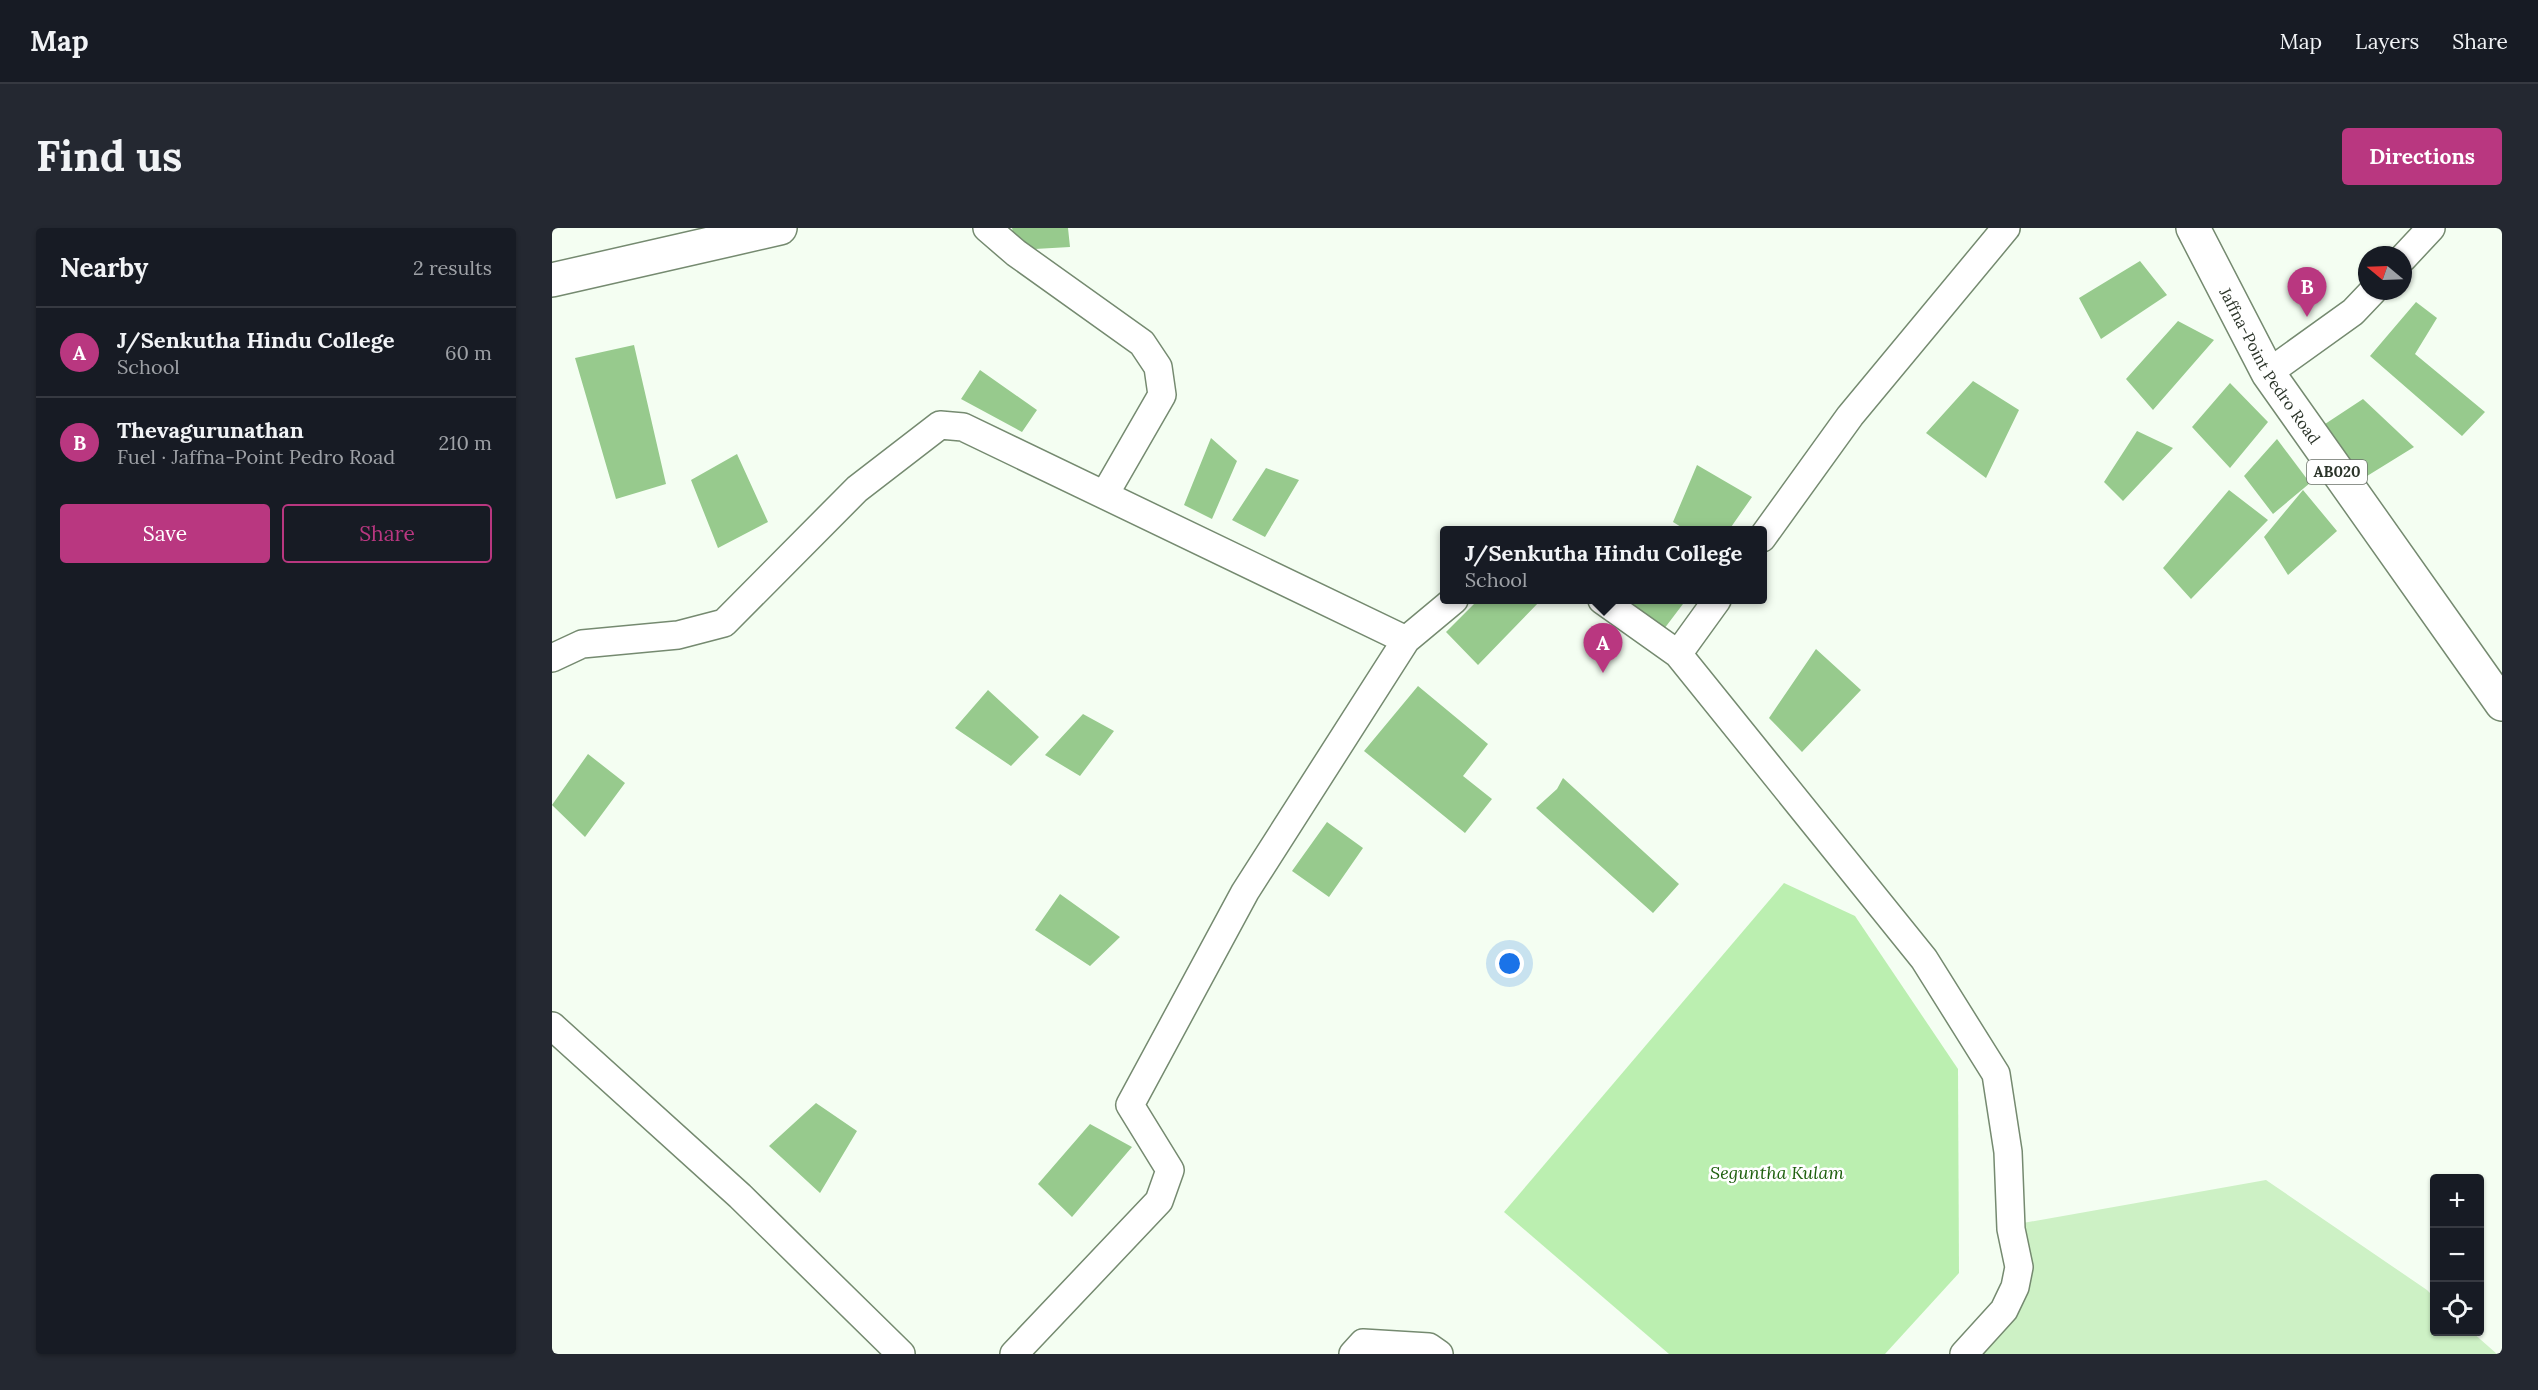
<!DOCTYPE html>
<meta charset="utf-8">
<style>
body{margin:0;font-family:Lora,serif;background:#242831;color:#f1f3f6}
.controls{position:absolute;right:18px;bottom:18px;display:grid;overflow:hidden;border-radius:6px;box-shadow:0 2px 4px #0004}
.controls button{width:54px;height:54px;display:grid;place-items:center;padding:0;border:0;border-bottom:2px solid #363941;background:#171b24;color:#f1f3f6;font:30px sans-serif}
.compass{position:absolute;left:1806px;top:18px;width:54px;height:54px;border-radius:50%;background:#171b24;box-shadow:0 2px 4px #0004;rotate:289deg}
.you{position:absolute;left:958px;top:736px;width:21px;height:21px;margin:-15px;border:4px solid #fff;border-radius:50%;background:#1a73e8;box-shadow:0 0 0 9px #1a73e833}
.badge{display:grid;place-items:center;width:39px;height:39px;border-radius:50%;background:#b93780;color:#fff;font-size:20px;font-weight:700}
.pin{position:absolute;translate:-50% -50px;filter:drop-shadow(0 2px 3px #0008)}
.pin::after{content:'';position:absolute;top:32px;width:21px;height:18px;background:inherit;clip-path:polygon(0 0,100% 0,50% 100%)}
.popup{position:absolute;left:888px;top:298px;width:327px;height:78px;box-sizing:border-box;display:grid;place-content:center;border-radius:6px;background:#171b24;filter:drop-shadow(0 2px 4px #0005);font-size:20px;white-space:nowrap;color:#9ea1a6}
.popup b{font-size:22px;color:#f1f3f6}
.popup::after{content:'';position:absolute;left:50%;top:100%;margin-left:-12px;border:12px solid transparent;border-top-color:#171b24}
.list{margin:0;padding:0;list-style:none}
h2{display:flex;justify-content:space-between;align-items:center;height:78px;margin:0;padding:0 24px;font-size:26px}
h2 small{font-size:20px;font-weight:400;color:#9ea1a6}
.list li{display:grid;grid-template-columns:39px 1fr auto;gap:18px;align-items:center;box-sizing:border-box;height:90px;padding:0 24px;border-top:2px solid #363941}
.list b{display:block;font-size:22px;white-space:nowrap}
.list p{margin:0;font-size:20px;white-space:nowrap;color:#9ea1a6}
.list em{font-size:20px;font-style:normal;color:#9ea1a6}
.actions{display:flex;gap:12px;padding:18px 24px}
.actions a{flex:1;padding:14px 0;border:2px solid #b93780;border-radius:6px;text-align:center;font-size:21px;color:#b93780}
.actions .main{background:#b93780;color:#fff}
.icon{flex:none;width:33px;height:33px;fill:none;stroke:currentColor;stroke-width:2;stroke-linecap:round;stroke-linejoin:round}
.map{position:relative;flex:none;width:1950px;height:1126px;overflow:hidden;border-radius:6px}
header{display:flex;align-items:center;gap:36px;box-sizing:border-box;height:84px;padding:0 30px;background:#171b24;border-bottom:2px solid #363941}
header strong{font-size:28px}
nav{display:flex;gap:33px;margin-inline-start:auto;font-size:21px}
.intro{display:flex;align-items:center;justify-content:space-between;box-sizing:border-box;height:144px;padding:0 36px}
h1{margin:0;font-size:42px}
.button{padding:15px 27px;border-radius:6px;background:#b93780;color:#fff;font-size:21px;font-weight:700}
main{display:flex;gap:36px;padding:0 36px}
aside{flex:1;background:#171b24;border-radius:6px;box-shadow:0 2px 4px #0004}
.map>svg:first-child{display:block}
.green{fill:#cdf1c5}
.water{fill:#bbefb0}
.building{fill:#97ca8d}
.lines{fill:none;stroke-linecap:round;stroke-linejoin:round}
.street-casing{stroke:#758a70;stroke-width:30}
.secondary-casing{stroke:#758a70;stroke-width:36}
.primary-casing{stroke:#758a70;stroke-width:36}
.street{stroke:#fff;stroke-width:27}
.secondary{stroke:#fff;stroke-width:33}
.primary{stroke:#fff;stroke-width:33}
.labels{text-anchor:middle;stroke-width:5;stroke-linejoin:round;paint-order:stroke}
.shield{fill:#fff;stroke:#6b7169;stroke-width:1.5}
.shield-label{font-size:15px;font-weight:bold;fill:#2b3429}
.street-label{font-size:16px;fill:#2b3429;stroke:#fff}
.water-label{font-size:18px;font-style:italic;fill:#1e5f0d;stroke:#fff}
</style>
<header>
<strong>Map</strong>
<nav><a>Map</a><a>Layers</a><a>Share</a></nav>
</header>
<div class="intro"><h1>Find us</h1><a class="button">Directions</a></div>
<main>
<aside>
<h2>Nearby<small>2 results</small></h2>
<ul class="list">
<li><span class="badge">A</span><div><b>J/Senkutha Hindu College</b><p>School</p></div><em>60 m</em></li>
<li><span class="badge">B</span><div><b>Thevagurunathan</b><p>Fuel · Jaffna-Point Pedro Road</p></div><em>210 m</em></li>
</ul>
<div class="actions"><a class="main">Save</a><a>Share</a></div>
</aside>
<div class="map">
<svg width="1950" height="1126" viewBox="0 0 1950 1126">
<rect width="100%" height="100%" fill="#f4fef2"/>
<path class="green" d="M1714,952L1875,1062L1882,1069V1104H1920L1945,1126H1412L1452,1082L1460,997Z"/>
<path class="water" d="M1232,655L1303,688L1406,841L1407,1045L1333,1126H1117L952,984Z"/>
<path class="building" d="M460,0H516L518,19L465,22Z
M1588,33L1615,67L1549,111L1527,70Z
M1864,74L1885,90L1863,126L1933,184L1910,208L1818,128Z
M1626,93L1662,112L1601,182L1574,151Z
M82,117L114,256L64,271L23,130Z
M428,142L485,182L470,204L409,171Z
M1421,153L1467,182L1434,250L1374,205Z
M1678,155L1716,194L1678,240L1640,199Z
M1811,171L1862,219L1807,253L1770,198Z
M1585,203L1621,220L1571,273L1552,254Z
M659,210L685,233L660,291L632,277Z
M1725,211L1758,255L1721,286L1692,248Z
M185,226L216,294L166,320L139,252Z
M1145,237L1200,269L1177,302H1134L1121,294Z
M714,240L747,252L713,309L680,292Z
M1677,262L1716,292L1639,371L1611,340Z
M1751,262L1785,303L1736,347L1712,309Z
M926,372H989L926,437L894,404Z
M1074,372H1134L1112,401Z
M1264,421L1309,462L1250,524L1217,490Z
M866,458L936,516L911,548L940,571L913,605L812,523Z
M436,462L487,509L459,538L403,500Z
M531,486L562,503L528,548L493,527Z
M36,526L73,555L33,609L0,577Z
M1011,550L1127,656L1101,685L984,580L1005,561Z
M775,594L811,620L777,669L740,643Z
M508,666L568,709L538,738L483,702Z
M264,875L305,903L268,965L217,918Z
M538,896L580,919L520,989L486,956Z"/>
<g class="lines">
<g class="street-casing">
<path id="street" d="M435,0L464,25L590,115L606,139L610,167L553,266
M1851,30L1879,0
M1716,145L1801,84L1821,63
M1210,310L1298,188L1454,0
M1050,372L1126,426L1372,731L1444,846L1456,924L1459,1001L1467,1039L1463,1059L1452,1082L1412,1126
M1126,426L1165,372
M0,430L30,416L126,407L172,395L305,261L388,197L411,199L854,412
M0,798L188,968L349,1126
M462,1126L607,973L618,942L578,877L693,664L854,412L902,372
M801,1126L811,1115L877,1119L887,1126"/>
</g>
<g class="secondary-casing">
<path id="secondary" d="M0,52L228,0"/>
</g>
<g class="primary-casing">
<g id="primary">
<path id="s1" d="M1641,0L1716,145L1950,476"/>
</g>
</g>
<use href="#street" class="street"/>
<use href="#secondary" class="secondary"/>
<use href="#primary" class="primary"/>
</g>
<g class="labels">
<rect class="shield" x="1755" y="232" width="60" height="24" rx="4.5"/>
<g class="shield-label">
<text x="1785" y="249">AB020</text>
</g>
<g class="street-label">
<text dy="6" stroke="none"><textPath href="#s1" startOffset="158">Jaffna-Point Pedro Road</textPath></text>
</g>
<g class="water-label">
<text x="1225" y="951">Seguntha Kulam</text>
</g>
</g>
</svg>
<div class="controls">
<button>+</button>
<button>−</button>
<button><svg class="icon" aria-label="locate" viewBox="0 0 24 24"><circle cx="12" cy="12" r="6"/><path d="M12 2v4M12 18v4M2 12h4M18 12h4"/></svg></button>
</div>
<svg class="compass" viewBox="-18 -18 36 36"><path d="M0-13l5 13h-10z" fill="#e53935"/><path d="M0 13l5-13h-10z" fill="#9ea1a6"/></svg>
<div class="you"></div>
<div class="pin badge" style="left:1051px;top:445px">A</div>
<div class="popup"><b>J/Senkutha Hindu College</b>School</div>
<div class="pin badge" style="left:1755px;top:89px">B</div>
</div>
</main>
